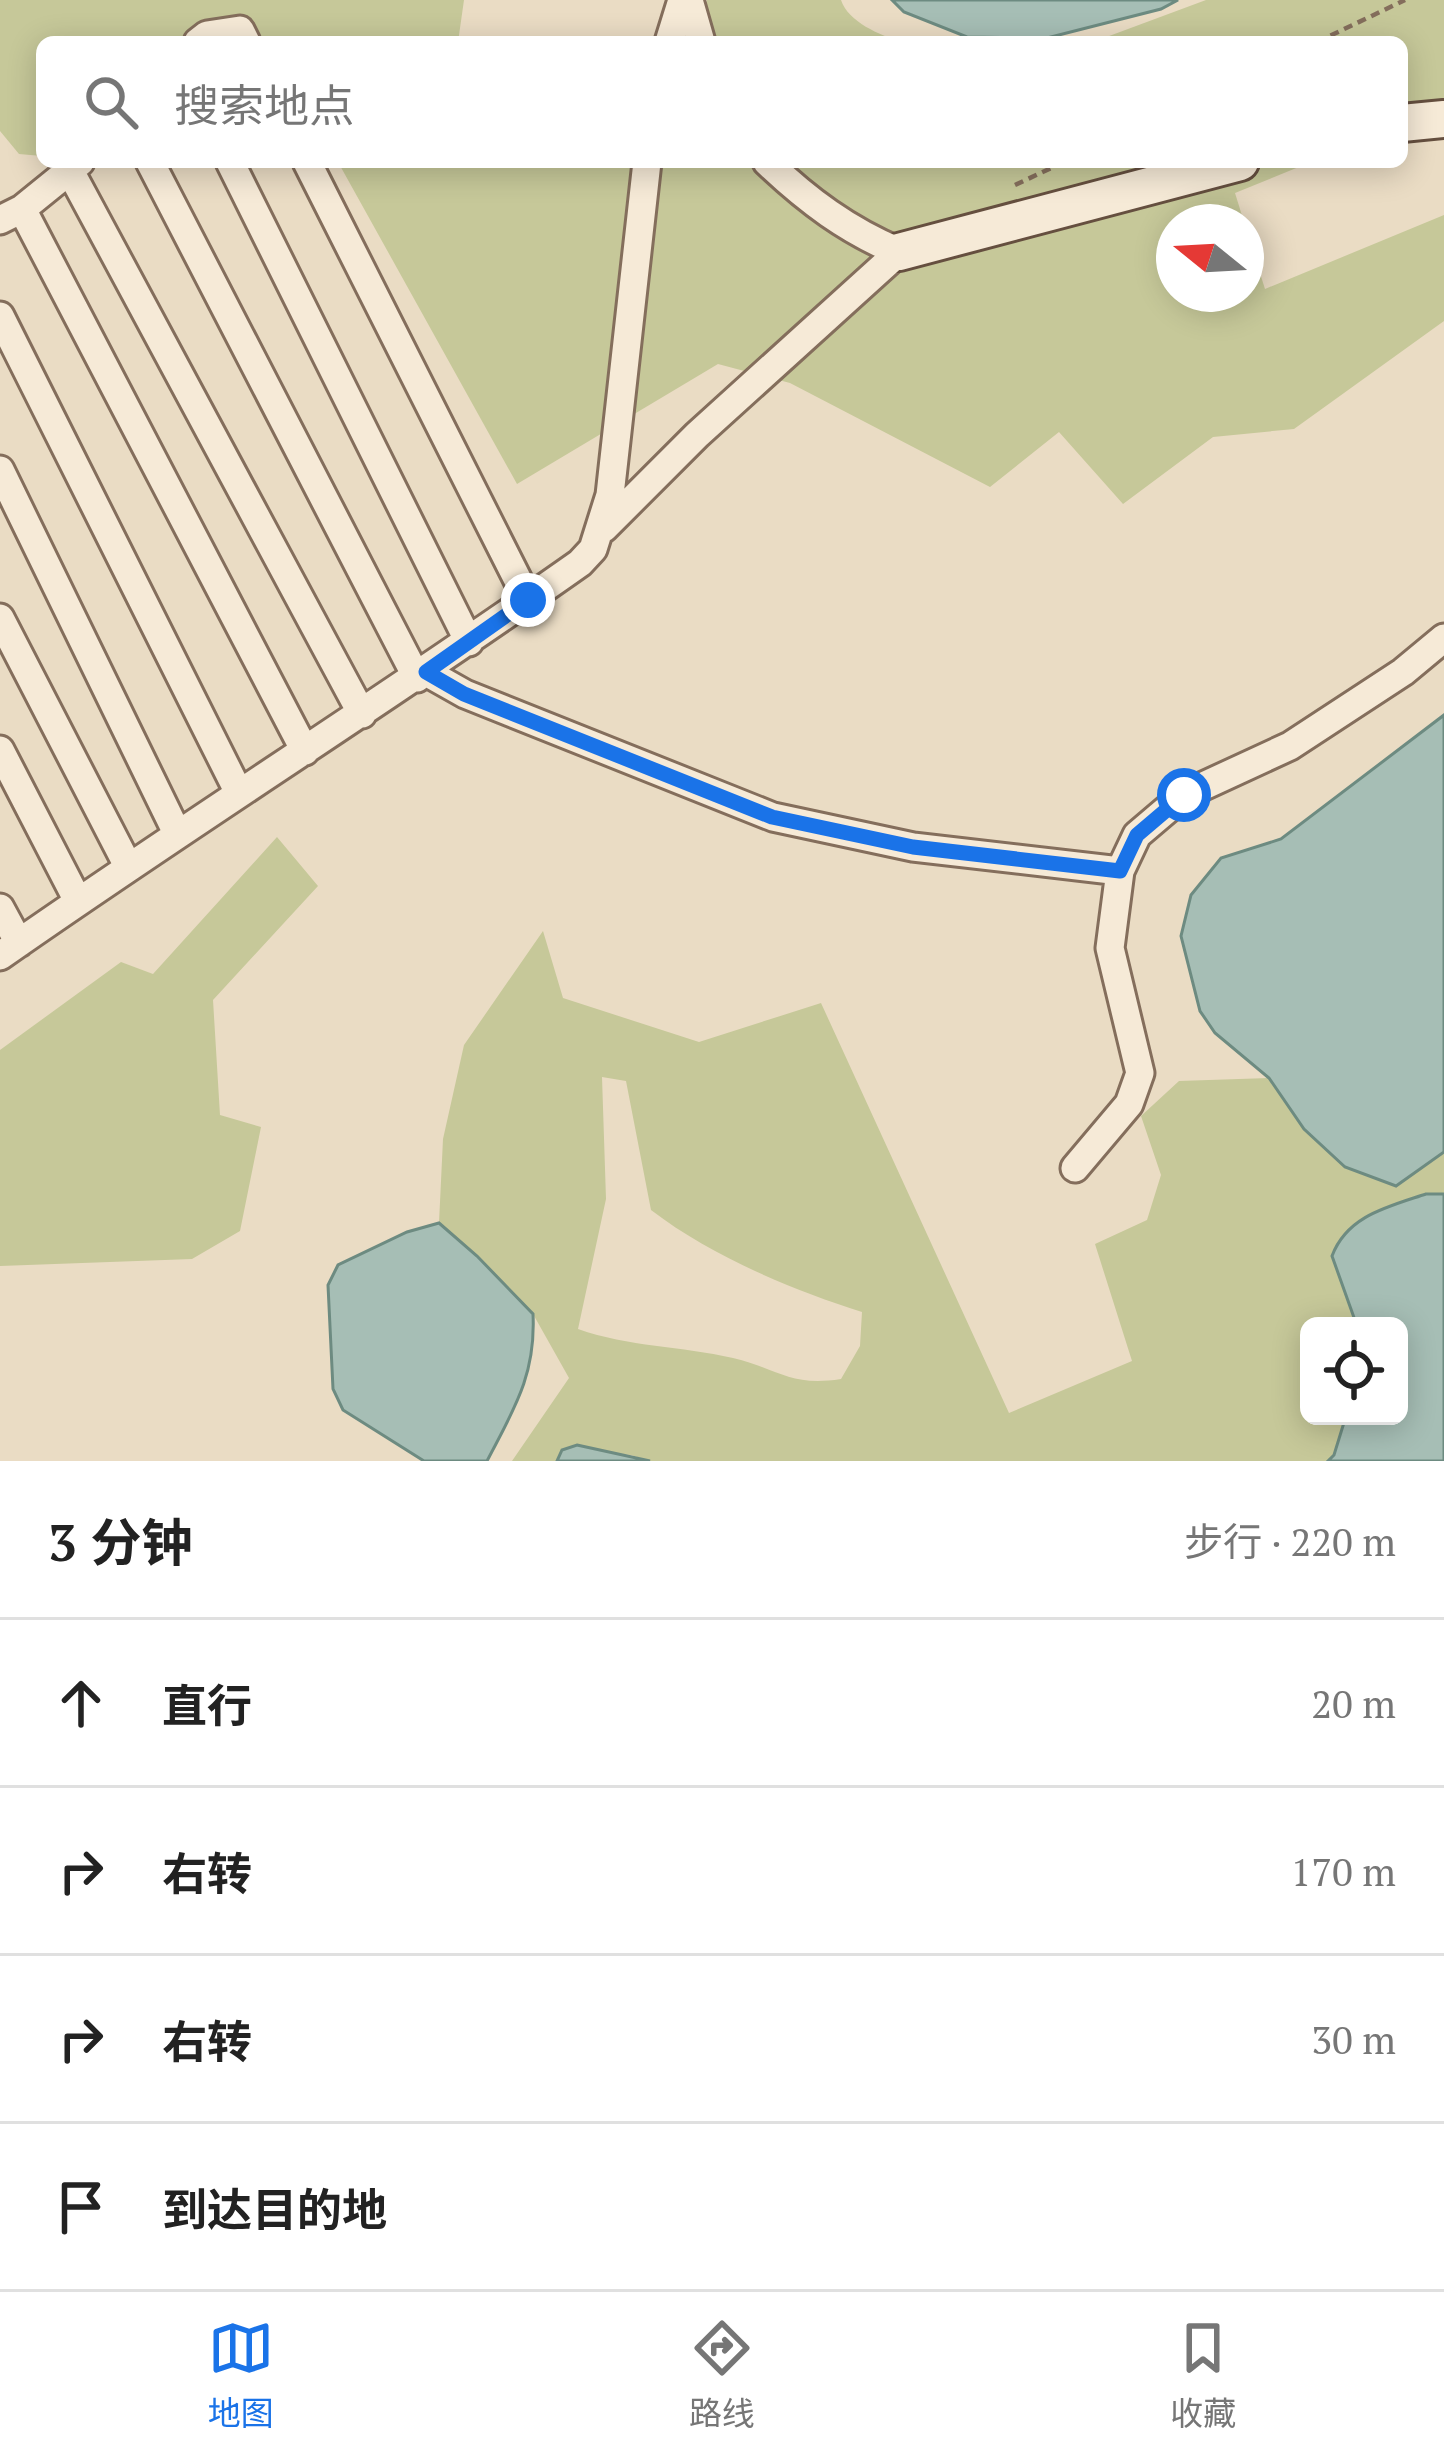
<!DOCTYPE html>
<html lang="zh">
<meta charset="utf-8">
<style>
body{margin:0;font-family:"PT Serif","Noto Sans SC",serif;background:#f6f6f6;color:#222}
.controls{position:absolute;right:36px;bottom:36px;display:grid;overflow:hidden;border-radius:18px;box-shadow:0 6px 30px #0003}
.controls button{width:108px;height:108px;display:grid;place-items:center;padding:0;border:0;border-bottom:3px solid #e0e0e0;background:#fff;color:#222;font:60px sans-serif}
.compass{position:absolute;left:1156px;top:204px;width:108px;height:108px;border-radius:50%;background:#fff;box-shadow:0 6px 30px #0003;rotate:288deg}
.stop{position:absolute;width:36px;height:36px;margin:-27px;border:9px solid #1a73e8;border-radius:50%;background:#fff}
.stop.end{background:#1a73e8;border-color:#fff;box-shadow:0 3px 12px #0008}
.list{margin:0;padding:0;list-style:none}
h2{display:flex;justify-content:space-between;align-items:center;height:156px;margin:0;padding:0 48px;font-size:51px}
h2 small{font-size:39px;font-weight:400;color:#767676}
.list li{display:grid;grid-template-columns:78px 1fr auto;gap:36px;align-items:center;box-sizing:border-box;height:168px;padding:0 48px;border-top:3px solid #e0e0e0}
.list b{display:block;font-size:45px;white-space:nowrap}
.list em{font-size:39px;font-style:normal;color:#767676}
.icon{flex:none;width:66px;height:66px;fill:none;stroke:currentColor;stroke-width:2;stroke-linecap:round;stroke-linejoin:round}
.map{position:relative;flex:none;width:1444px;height:1461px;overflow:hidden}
.search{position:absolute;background:#fff;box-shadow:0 6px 30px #0003;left:36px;right:36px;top:36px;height:132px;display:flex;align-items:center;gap:30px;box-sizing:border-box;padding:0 42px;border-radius:18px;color:#767676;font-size:45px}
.sheet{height:828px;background:#fff}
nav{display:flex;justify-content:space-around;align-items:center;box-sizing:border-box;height:168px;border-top:3px solid #e0e0e0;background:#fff;font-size:33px;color:#767676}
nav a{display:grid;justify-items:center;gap:6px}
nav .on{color:#1a73e8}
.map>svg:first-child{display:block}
.green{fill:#c6c899;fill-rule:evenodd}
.water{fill:#a6beb5;stroke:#6d8b81;stroke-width:3}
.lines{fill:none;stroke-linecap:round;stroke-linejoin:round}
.street-casing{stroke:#846e5c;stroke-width:33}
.secondary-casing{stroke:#654f3f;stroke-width:42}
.path{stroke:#846e5c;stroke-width:4.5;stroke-dasharray:9 6;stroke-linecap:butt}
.street{stroke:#f6ead7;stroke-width:27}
.secondary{stroke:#f6ead7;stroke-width:36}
.route{stroke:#1a73e8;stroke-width:15}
</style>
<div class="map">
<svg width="1444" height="1461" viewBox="0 0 1444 1461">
<rect width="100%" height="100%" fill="#eadcc4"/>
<path class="green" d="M0,0H464L458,42H42V156L19,154L0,131Z
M707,0H841C848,22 880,35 901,42H693Z
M1206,0H1444V137L1402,141V42H1093Z
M338,162H1311L1235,193L1244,222H1174V294H1246V229L1265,289L1444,215V321L1294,429L1213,437L1123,504L1059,432L990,487L790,383L718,364L517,484Z
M277,837L318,886L213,1000L220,1115L261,1127L240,1231L192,1259L0,1266V1050L121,962L153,974Z
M543,931L563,998L699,1042L821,1003L1009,1413L1132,1361L1095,1244L1147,1220L1161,1175L1141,1116L1179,1081L1269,1078L1304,1129L1395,1185L1444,1152V1194H1426L1332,1256L1357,1326H1309V1416H1346L1334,1455L1328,1461H650L631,1455L562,1450L557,1461H512L569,1378L533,1314L477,1256L439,1223L443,1139L464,1045ZM602,1077L626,1081L651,1210C711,1256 790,1289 862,1312L860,1346L841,1379C790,1387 779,1369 733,1358C681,1346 629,1347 578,1329L606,1199Z"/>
<path class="water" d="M892,0H1178L1161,9L1047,38L967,37L904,12Z
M1444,715V1152L1396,1186L1345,1167L1304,1129L1269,1078L1215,1033L1200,1011L1181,936L1191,895L1221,858L1281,839Z
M1426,1194H1444V1461H1328L1334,1455L1346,1416H1399V1326H1357L1332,1256C1347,1216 1387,1207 1426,1194Z
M439,1223L477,1256L533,1314C536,1375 514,1409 487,1461H424L343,1410L333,1389L328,1285L338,1265L407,1232Z
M577,1445L650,1461H557L562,1450Z"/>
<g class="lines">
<g class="street-casing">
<path id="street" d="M689,0L701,42
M198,42L207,35L240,30L246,42
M669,42L682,0
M150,162L417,678
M230,162L469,642
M307,162L528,600
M70,171L362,714
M22,209L305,751
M0,220L22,209L80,162
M0,316L239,793
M0,470L177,833
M604,528L697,435L899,252C847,230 808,201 767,162
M0,618L128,866
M426,672L465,694L773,817L913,847L1120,871
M0,750L78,901
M0,908L19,943
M0,956C191,822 389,698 580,563L593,549L610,495L647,162
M1075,1168L1129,1104L1140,1073L1110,948L1120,871L1137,835L1184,795L1290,746L1403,672L1444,638"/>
</g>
<g class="secondary-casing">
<path id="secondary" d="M1402,123L1444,119
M899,252L1240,162"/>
</g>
<path class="path" d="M1317,42L1405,0
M1015,185L1064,162"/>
<use href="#street" class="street"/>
<use href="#secondary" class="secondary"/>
</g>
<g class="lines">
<path class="route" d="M528,600L426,672L464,694L772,817L913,847L1120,871L1137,835L1184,795"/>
</g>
</svg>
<div class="controls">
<button><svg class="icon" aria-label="locate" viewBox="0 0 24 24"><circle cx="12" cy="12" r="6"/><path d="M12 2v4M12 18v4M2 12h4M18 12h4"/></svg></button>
</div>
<svg class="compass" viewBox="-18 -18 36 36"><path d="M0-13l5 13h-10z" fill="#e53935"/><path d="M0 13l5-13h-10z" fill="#767676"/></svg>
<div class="stop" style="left:1184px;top:795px"></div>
<div class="stop end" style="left:528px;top:600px"></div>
<div class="search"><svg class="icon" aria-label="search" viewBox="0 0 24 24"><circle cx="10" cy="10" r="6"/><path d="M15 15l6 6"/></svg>搜索地点</div>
</div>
<section class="sheet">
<h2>3 分钟<small>步行 · 220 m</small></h2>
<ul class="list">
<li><svg class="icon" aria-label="ahead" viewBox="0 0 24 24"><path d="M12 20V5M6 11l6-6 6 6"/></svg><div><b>直行</b></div><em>20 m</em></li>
<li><svg class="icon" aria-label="right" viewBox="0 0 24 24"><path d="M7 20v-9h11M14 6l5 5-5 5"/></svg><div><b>右转</b></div><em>170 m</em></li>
<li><svg class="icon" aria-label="right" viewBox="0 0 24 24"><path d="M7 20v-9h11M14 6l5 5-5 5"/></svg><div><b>右转</b></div><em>30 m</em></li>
<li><svg class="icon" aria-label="arrive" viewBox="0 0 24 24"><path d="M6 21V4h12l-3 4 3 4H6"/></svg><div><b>到达目的地</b></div></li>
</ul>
</section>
<nav>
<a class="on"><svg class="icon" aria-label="map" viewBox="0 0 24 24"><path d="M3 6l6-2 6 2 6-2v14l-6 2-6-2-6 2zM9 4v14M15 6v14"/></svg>地图</a>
<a><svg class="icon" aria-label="directions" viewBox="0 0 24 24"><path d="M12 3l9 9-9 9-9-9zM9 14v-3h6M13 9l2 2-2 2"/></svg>路线</a>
<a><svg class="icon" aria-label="saved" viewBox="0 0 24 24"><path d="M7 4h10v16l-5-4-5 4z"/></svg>收藏</a>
</nav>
